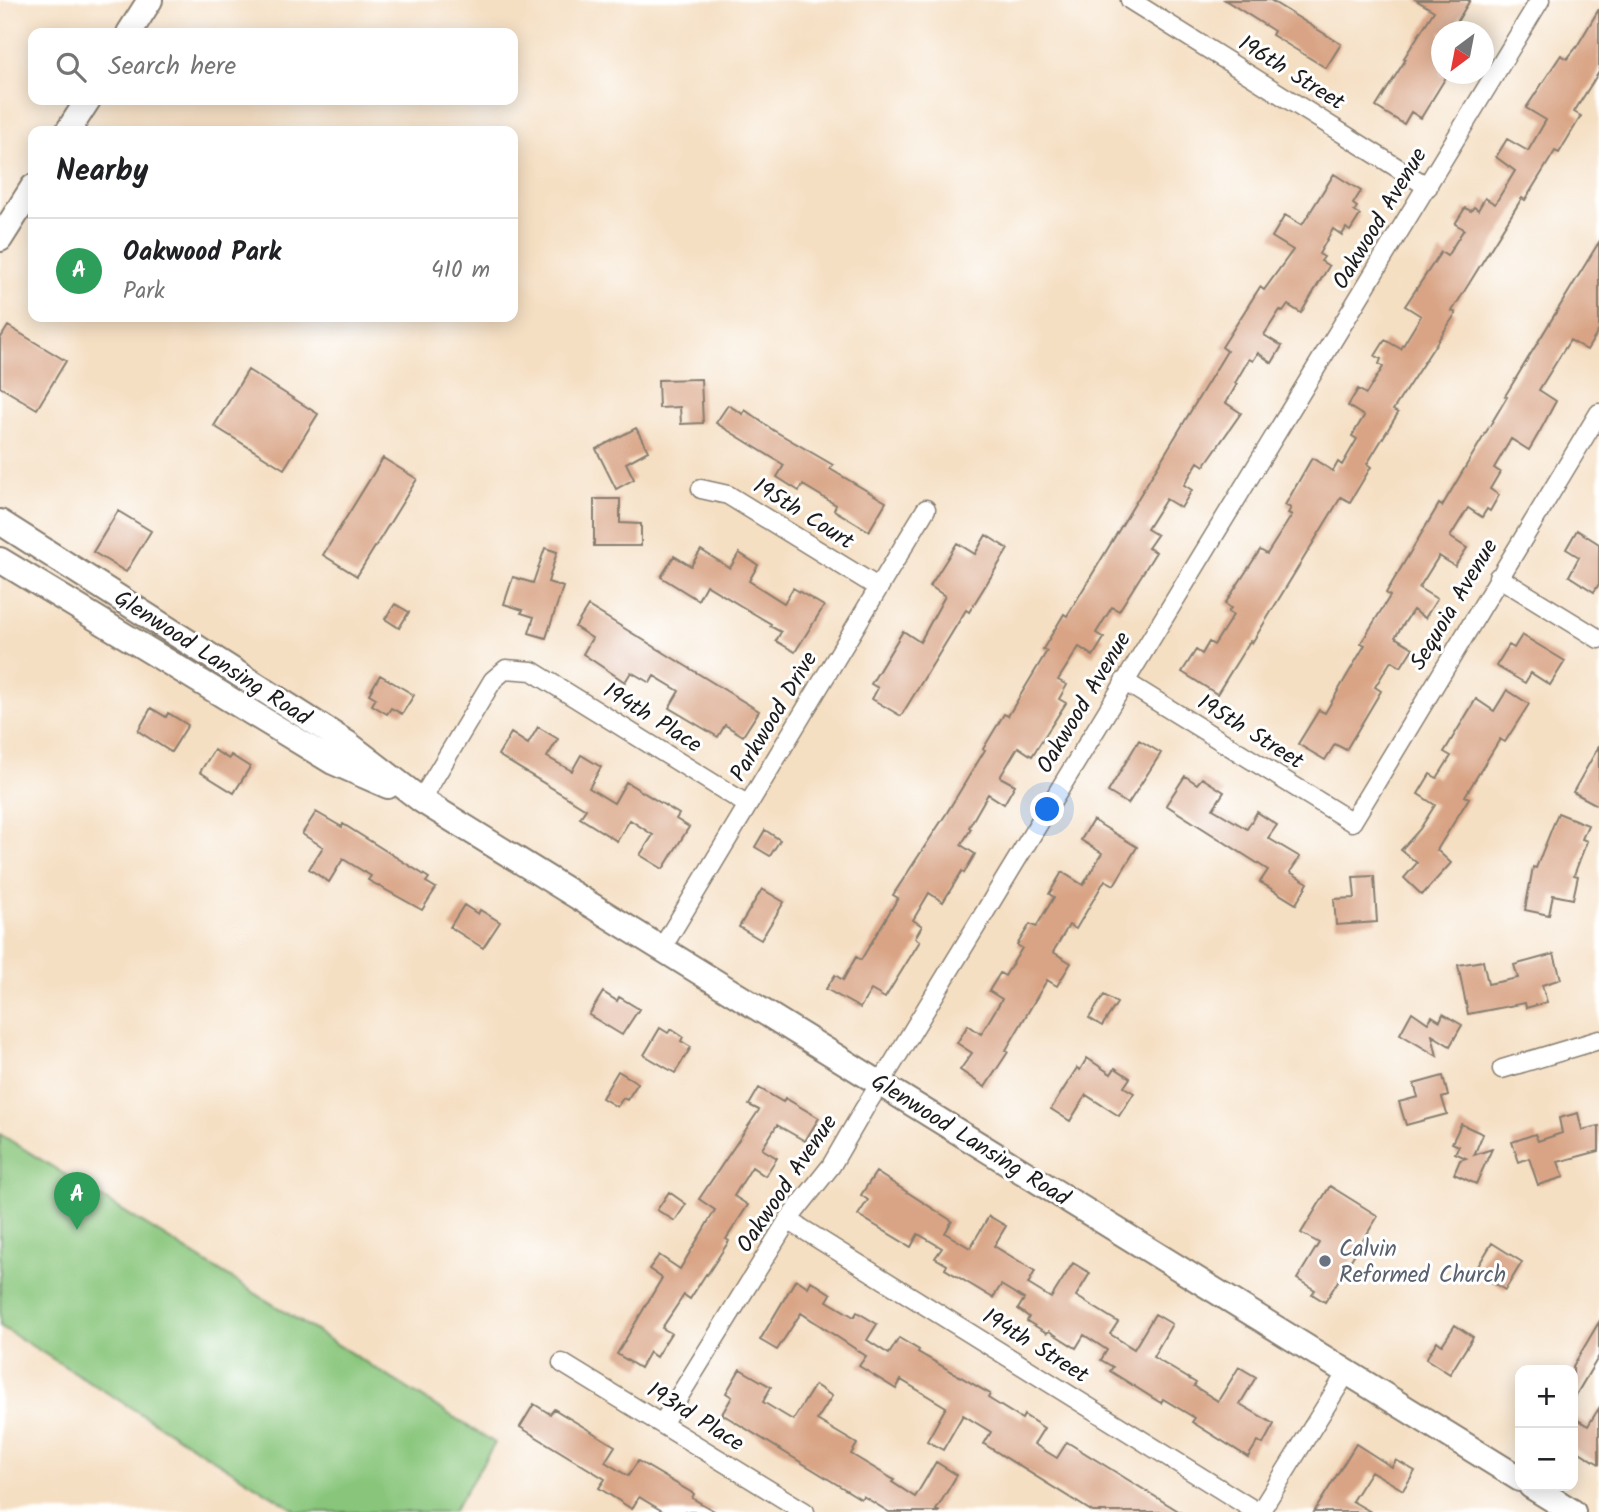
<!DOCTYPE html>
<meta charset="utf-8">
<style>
body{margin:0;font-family:Kalam,sans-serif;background:#f6f6f6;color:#202124}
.controls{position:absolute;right:21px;bottom:21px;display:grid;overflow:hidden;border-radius:14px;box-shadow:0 4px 18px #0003}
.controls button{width:63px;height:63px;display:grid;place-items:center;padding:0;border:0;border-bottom:2px solid #e0e0e0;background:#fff;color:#202124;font:35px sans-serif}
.compass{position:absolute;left:1431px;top:21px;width:63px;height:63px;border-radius:50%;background:#fff;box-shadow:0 4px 18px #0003;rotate:212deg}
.you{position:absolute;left:1048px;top:810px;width:24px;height:24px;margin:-18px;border:5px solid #fff;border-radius:50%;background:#1a73e8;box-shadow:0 0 0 10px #1a73e833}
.badge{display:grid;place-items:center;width:46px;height:46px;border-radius:50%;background:#c8321e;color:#fff;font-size:23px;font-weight:700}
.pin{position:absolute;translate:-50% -58px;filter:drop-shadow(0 2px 4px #0008)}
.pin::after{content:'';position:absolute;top:37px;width:24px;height:21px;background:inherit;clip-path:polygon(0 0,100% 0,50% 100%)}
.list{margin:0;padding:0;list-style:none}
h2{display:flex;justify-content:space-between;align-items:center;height:91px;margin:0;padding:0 28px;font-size:30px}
h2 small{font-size:23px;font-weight:400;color:#757577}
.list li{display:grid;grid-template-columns:46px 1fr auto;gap:21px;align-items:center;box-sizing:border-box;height:105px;padding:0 28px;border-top:2px solid #e0e0e0}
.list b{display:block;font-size:26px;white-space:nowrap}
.list p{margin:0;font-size:23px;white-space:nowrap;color:#757577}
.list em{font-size:23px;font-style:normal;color:#757577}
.icon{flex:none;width:38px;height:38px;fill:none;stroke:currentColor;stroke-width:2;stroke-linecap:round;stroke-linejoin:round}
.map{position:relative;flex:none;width:1599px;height:1512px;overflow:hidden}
.search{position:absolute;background:#fff;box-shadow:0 4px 18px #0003;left:28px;top:28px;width:490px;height:77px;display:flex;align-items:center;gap:18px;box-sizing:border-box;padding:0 24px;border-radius:14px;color:#757577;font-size:26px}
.panel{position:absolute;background:#fff;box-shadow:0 4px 18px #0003;left:28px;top:126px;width:490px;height:196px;border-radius:14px}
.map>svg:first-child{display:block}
.green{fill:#89c67c;stroke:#52714c;stroke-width:2}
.building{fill:#d9a485}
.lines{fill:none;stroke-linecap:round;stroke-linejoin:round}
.street-casing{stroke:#887e70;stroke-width:21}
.secondary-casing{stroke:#887e70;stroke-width:28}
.street{stroke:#fff;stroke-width:18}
.secondary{stroke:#fff;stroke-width:24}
.worship-dot{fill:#6b7280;stroke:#fff;stroke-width:2.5}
.labels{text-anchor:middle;stroke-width:6;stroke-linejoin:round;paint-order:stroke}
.street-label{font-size:23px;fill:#1c1c1c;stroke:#fff}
.worship-label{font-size:23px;fill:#5b616d;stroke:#fff;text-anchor:start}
</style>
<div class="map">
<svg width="1599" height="1512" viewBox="0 0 1599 1512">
<rect width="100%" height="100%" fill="#fff"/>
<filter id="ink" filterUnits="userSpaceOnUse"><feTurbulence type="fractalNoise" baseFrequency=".0143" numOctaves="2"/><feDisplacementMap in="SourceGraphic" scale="14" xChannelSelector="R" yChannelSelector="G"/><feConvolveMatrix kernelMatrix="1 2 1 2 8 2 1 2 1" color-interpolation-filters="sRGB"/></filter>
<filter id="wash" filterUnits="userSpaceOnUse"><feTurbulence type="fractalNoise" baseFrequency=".00686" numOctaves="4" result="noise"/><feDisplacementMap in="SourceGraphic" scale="28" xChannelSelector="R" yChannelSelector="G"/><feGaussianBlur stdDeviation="1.57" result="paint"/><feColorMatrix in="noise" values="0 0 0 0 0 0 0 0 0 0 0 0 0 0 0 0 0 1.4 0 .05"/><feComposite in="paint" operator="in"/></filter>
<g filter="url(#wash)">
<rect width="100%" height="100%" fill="#f5dfc3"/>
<path class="green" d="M0,1134L495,1443L453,1512H298L0,1326Z"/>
<g id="blocks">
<path class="building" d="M1225,0H1270L1341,44L1326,68L1272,35L1274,31Z
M1416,0H1470L1451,32H1441V74H1448L1421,118L1411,112L1404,124L1376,107L1406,59L1404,58L1434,11Z
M1599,9V72L1574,112L1581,116L1559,153L1555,151L1525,200L1522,198L1452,311L1456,313L1393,410L1398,413L1367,464L1371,467L1350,502L1341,497L1252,643L1250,641L1217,694L1182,672L1196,650L1202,654L1209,642L1214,645L1233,615L1228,612L1231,608L1225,604L1260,550L1267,554L1292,515L1288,513L1291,508L1285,505L1312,458L1333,471L1338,462L1342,465L1357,439L1352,436L1364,416L1348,406L1358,389L1366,394L1383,367L1379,364L1381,359L1375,356L1385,340L1401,349L1421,316L1405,306L1441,252L1447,256L1464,229L1455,224L1465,208L1471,211L1474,207L1478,210L1485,198L1495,204L1515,171L1496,157L1507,139L1528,151L1546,120L1526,108L1561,55L1567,59L1576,48Z
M1334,174L1361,191L1353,204L1357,207L1354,211L1360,215L1350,231L1346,228L1342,235L1333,229L1319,254L1324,257L1321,261L1329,266L1301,313L1288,305L1283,312L1280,310L1264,335L1282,346L1272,363L1258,353L1253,361L1249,359L1235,383L1237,384L1226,403L1241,413L1204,466L1198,462L1184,485L1192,490L1181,508L1166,499L1147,529L1157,535L1148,548L1156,552L1119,611L1112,607L1096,633L1104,638L1093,656L1079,647L1058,680L1067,685L1059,699L1066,703L1032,756L1018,747L1000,777L1015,785L1004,804L988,794L969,827L971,829L961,845L975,854L964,873L962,871L943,902L929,893L913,920L922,926L915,938L920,941L885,998L871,990L860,1008L826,989L835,975L843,980L856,957L861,960L898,898L893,895L946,814L985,750L983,749L1004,714L1008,716L1047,651L1043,649L1064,614L1067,616L1227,351L1222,347L1260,287L1264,290L1293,250L1272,237L1285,215L1302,225Z
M1599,242V330L1587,350L1570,340L1539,390L1556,401L1540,431L1529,450L1511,439L1494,468L1500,472L1490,489L1499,495L1490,511L1487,509L1482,517L1468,508L1450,537L1467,548L1455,566L1439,556L1419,588L1437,599L1425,618L1413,610L1395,637L1413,648L1401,667L1391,661L1375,687L1381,691L1346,750L1335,744L1325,760L1298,744L1319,710L1325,713L1365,645L1361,643L1390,596L1386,593L1439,504L1442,506L1507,397L1505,396Z
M8,326L66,361L37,409L0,387V339Z
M248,370L318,414L284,469L214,426Z
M701,379L703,423L681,424L680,407L659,408L658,380Z
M728,405L743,414L745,410L773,430L833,465L830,469L886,502L869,531L834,510L836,505L803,485L799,491L777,477L784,465L716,423Z
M636,428L648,451L626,463L634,479L616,489L596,449Z
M383,458L417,479L357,576L323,555Z
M594,499H620V523L641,524V546H594Z
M118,511L151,531L126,572L93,552Z
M1577,530L1599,544V584L1594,592L1569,576L1579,557L1566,549Z
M986,535L1008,549L969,612L966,610L901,716L872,699L878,688L871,684L903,631L920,642L945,596L930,586L957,543L975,554Z
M545,548L557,552L548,582L563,587L546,638L529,633L534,617L521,613L523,610L504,604L513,577L533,583Z
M701,550L730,568L739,553L758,565L749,581L784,603L793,588L824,606L795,652L776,641L781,632L770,626L771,624L706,585L698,600L661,577L674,556L691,566Z
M395,604L409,612L399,628L385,619Z
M588,606L759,711L743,736L725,725L718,737L669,708L679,691L654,676L650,683L631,672L625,682L583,654L592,638L575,627Z
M1522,635L1565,661L1550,685L1531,673L1525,683L1496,666L1509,645L1514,648Z
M380,675L414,695L402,714L391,708L387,714L372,705L376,698L369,694Z
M1507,690L1529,704L1505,742L1500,739L1465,796L1469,798L1437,850L1451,863L1422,895L1404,878L1417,863L1401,850L1420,829L1435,805L1418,794L1430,774L1437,778L1451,756L1444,752L1476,699L1494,711Z
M151,708L166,717L168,713L188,725L171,752L138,731Z
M538,727L558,739L547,757L572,771L581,755L601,767L589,788L614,803L626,782L679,814L676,819L689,827L663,869L640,855L653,835L630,820L617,841L580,818L586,809L498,755L511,733L528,744Z
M1139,740L1161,753L1128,804L1108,792Z
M1599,746V806L1573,792Z
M214,750L229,759L231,755L250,767L234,793L200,772Z
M1185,776L1197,784L1202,778L1224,792L1213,809L1247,829L1257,812L1277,825L1268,838L1300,857L1290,872L1308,883L1296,904L1260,882L1268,870L1166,805Z
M316,812L342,827L343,824L429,878L426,882L436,888L422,910L368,880L371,876L343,859L329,882L309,869L323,847L302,834Z
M1558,813L1588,825L1582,839L1587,841L1574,875L1578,876L1573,899L1553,895L1549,915L1525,910L1533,867L1536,868Z
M1093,820L1137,847L1114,885L1105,880L1076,929L1069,925L1053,952L1071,963L1057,986L1047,980L1006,1050L1008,1052L985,1087L960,1070L972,1053L957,1043L968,1025L981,1034L1002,999L989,991L1000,973L1005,976L1022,948L1017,945L1030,924L1036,927L1054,897L1049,894L1062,872L1083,885L1102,853L1081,840Z
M765,830L780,840L770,856L755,847Z
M1374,876L1377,922L1336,925L1334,899L1355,898L1353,877Z
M762,889L784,902L761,940L739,927Z
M464,905L478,914L480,910L500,922L483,948L450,927Z
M1554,954L1561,979L1542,985L1547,1002L1526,1008L1525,1003L1468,1014L1458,965L1483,961L1488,984L1518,978L1514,965Z
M603,992L617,1001L619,997L639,1009L622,1035L589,1015Z
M1104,995L1117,1003L1102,1026L1089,1018Z
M1412,1012L1428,1023L1432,1016L1440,1021L1443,1014L1462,1025L1450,1046L1432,1035L1437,1056L1400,1034Z
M660,1028L668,1033L671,1029L683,1037L681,1041L691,1047L675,1073L644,1055Z
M1087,1058L1111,1074L1115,1068L1130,1078L1124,1087L1134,1093L1119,1116L1086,1095L1070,1121L1051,1109L1077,1068L1080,1070Z
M618,1071L638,1083L627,1100L623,1098L617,1107L602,1098Z
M1443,1076L1448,1096L1442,1098L1447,1114L1406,1125L1399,1102L1418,1097L1414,1084Z
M759,1088L783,1102L785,1098L819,1118L805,1141L777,1125L762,1149L777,1158L765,1176L752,1167L734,1196L748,1205L726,1239L729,1241L707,1275L706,1274L690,1299L684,1295L662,1328L671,1333L656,1357L649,1352L640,1368L617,1354L662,1278L649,1269L659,1255L680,1269L715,1210L699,1199L759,1110L749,1105Z
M1578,1113L1582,1130L1599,1126V1151L1558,1162L1564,1177L1538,1185L1529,1158L1519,1162L1512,1142L1535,1134L1538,1141L1562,1133L1559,1118Z
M1461,1124L1483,1134L1474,1155L1492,1149L1476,1184L1454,1174L1460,1160L1466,1158L1455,1153L1459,1146L1452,1143Z
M876,1172L952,1221L945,1233L970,1248L989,1216L1006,1226L994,1246L1035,1271L1028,1284L1051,1298L1073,1263L1090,1273L1076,1296L1118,1322L1110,1334L1134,1349L1155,1314L1172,1324L1153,1357L1196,1383L1194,1386L1218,1401L1239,1367L1256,1377L1240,1404L1274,1424L1263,1444L1258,1441L1248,1457L1192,1422L1195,1418L1163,1399L1161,1403L1110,1371L1113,1367L1101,1360L1107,1350L1084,1335L1076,1348L1049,1331L1047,1333L1027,1321L1029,1317L1018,1309L1024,1299L1001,1285L993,1298L945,1269L947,1265L935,1258L942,1248L918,1234L911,1247L858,1215L868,1200L861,1195Z
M1330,1186L1378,1216L1325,1302L1312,1294L1315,1290L1297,1279L1319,1243L1301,1233Z
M669,1192L686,1204L675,1221L657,1210Z
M1492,1243L1522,1262L1505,1290L1475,1271Z
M796,1279L808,1287L811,1281L831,1294L827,1301L854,1317L857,1312L877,1324L867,1340L889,1354L899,1338L919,1350L918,1352L990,1394L988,1398L1022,1419L1024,1415L1044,1428L1034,1444L1057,1458L1067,1442L1180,1512H1093L984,1444L991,1432L963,1415L943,1450L927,1441L946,1407L901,1380L896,1389L859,1366L866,1356L801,1313L777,1350L760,1340Z
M1599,1322V1356L1573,1400V1366Z
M1455,1325L1473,1337L1450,1374L1426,1359L1437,1341L1442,1345Z
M740,1369L771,1387L763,1402L793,1420L815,1385L832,1396L817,1420L857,1444L851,1454L894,1480L892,1482L915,1497L936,1462L957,1475L936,1510L940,1512H889L863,1496L861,1499L722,1414L732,1397L726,1393Z
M534,1404L550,1414L554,1409L615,1446L605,1462L628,1476L638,1461L694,1494L692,1498L716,1512H664L639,1497L632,1509L599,1488L605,1479L520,1427Z
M1599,1408V1464L1573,1448V1417L1588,1426Z
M1356,1444L1392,1467L1396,1460L1415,1471L1403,1490L1371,1471L1352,1501L1371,1512H1314Z"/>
</g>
</g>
<g filter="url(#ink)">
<use href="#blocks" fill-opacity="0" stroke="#887e70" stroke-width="2"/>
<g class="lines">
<g class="street-casing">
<path id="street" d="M1130,0L1428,187
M701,489L728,495L879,588
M1498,577L1599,639
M1124,681L1352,822L1599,413
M421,800L493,680L506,669L532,671L748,805
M662,948L926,509
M1502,1069L1599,1040
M788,1220L1257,1512
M562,1363L805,1512
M662,1424L788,1220L831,1166L864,1109L893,1063L1540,0
M1260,1512L1347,1372"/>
</g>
<g class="secondary-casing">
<path id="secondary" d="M129,33L150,0
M68,131L88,100
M0,239L33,187
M0,522L347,743L421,800L1520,1479
M0,560L333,762L388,786
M1531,1486L1573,1512"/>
</g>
<use href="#street" class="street"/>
<use href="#secondary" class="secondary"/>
</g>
</g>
<circle class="worship-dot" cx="1325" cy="1261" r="7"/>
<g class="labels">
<g class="street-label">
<text transform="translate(1292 72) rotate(32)" y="8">196th Street</text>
<text transform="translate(1379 218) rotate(-59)" y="8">Oakwood Avenue</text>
<text transform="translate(804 513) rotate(32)" y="8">195th Court</text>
<text transform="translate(1453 604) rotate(-59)" y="8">Sequoia Avenue</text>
<text transform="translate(213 657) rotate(33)" y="8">Glenwood Lansing Road</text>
<text transform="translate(1083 702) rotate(-59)" y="8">Oakwood Avenue</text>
<text transform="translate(773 716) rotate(-59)" y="8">Parkwood Drive</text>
<text transform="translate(653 717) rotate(32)" y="8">194th Place</text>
<text transform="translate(1251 731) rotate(32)" y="8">195th Street</text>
<text transform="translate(971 1139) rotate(32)" y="8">Glenwood Lansing Road</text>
<text transform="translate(786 1183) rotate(-56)" y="8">Oakwood Avenue</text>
<text transform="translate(1036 1345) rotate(32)" y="8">194th Street</text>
<text transform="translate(696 1416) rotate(32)" y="8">193rd Place</text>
</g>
<g class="worship-label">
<text x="1339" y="1256">Calvin<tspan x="1339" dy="26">Reformed Church</tspan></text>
</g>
</g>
</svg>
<div class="controls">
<button>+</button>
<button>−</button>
</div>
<svg class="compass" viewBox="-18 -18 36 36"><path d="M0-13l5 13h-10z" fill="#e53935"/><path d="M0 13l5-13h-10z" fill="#757577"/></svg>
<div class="you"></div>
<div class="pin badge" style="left:77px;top:1230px;background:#2e9e5b">A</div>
<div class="search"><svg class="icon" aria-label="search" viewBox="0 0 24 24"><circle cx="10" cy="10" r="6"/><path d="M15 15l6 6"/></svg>Search here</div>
<section class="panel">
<h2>Nearby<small></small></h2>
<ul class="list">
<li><span class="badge" style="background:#2e9e5b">A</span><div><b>Oakwood Park</b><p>Park</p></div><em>410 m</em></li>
</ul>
</section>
</div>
